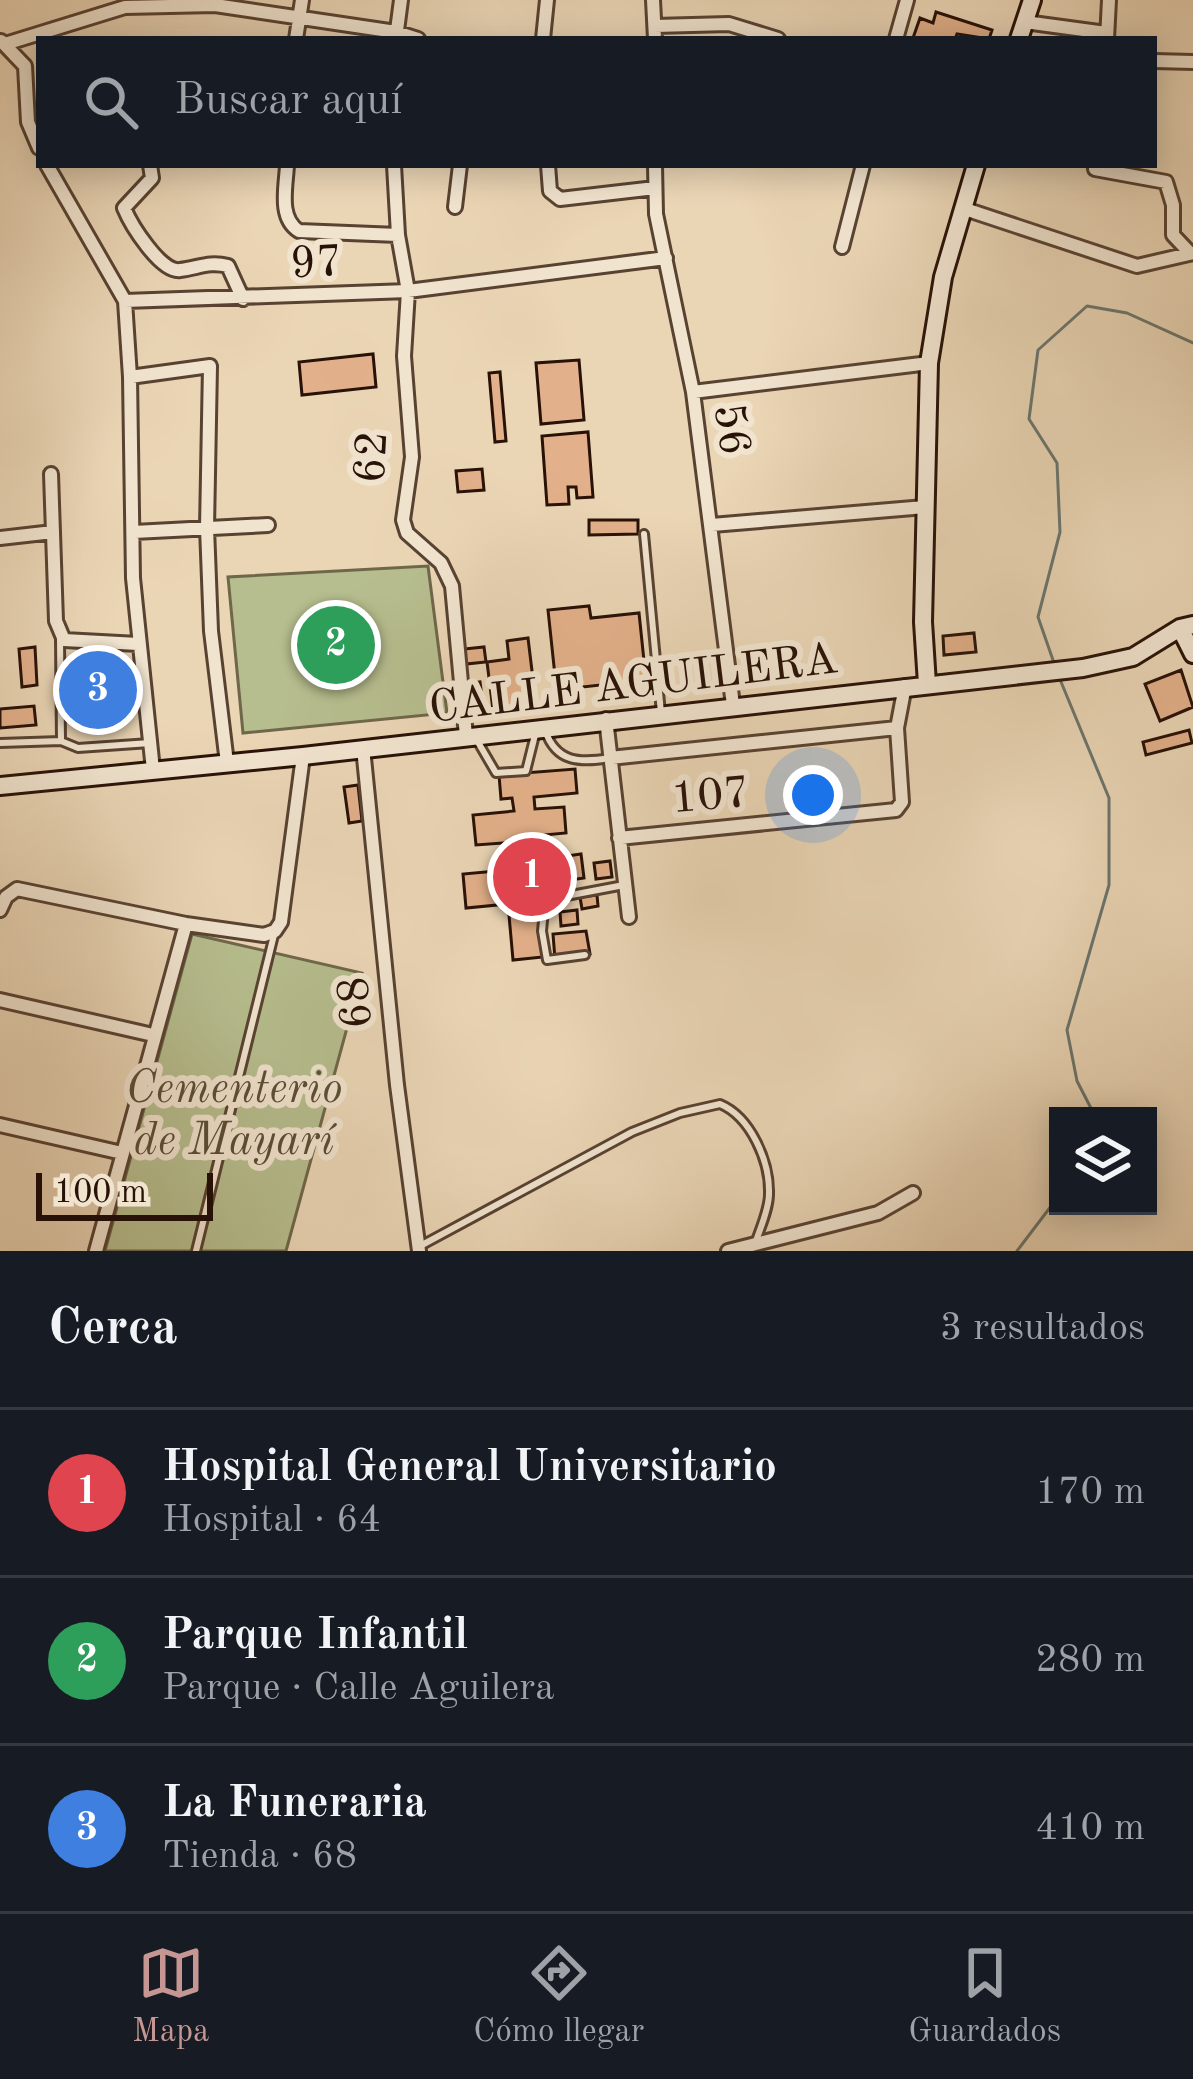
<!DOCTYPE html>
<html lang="es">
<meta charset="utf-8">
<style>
body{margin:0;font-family:"Old Standard TT",serif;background:#242831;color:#f1f3f6}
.controls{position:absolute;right:36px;bottom:36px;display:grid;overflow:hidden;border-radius:0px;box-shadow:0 6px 30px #0003}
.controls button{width:108px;height:108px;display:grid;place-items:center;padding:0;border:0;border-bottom:3px solid #363941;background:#171b24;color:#f1f3f6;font:60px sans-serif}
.scale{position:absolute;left:36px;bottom:30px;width:177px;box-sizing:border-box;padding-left:12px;border:6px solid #281107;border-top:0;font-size:33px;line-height:42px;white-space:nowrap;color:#281107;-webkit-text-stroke:9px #f1e4cf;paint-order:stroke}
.you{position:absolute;left:813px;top:795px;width:42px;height:42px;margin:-30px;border:9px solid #fff;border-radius:50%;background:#1a73e8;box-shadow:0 0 0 18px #1a73e833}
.badge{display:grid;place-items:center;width:78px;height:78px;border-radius:50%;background:#c59692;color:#fff;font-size:39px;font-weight:700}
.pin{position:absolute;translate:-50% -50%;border:6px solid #fff;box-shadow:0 3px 12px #0006}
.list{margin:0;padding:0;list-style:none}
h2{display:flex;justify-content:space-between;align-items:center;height:156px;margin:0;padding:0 48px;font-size:51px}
h2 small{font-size:39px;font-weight:400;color:#9ea1a6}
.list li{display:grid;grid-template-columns:78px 1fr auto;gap:36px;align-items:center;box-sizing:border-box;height:168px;padding:0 48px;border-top:3px solid #363941}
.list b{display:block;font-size:45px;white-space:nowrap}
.list p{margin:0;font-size:39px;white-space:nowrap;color:#9ea1a6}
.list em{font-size:39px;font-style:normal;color:#9ea1a6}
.icon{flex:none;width:66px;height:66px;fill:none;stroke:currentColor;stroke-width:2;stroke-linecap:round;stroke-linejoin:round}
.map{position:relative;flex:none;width:1193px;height:1251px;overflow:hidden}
.search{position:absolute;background:#171b24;box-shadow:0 6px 30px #0003;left:36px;right:36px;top:36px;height:132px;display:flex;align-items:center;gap:30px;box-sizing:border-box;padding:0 42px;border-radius:0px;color:#9ea1a6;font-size:45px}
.sheet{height:660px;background:#171b24}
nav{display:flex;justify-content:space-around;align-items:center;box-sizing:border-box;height:168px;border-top:3px solid #363941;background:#171b24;font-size:33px;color:#9ea1a6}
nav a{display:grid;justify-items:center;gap:6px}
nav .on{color:#c59692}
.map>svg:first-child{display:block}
.green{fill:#b6bd8e;stroke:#6f674a;stroke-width:3}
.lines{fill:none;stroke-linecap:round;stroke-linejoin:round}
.stream{stroke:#6b756d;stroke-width:3}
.building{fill:#e2b08a;stroke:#281107;stroke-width:3}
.lane-casing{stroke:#584232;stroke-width:12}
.street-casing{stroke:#584232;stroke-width:18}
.secondary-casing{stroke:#281107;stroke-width:22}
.lane{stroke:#f1e4cf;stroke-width:6}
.street{stroke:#f1e4cf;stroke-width:12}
.secondary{stroke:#f1e4cf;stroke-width:16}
.labels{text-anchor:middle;stroke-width:12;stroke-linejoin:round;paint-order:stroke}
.street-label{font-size:45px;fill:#281107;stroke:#f1e4cf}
.park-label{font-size:45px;font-style:italic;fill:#5a4d36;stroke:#f1e4cf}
</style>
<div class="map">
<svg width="1193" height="1251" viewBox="0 0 1193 1251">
<rect width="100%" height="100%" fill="#ead5b5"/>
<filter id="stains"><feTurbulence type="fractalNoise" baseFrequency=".00167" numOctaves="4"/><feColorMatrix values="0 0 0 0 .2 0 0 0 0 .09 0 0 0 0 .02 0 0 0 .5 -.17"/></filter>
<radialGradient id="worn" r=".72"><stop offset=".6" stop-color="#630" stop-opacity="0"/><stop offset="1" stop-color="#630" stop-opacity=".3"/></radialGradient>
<path class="green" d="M428,566L447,713L243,733L228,577Z
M192,934L362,973L286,1251H105Z"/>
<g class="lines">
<path class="stream" d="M1054,663L1038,617L1060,532L1057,463L1029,419L1038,350L1087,306L1127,313L1193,343
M1059,677L1109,798V885L1067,1030L1077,1081L1095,1116
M1017,1251L1058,1197"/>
</g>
<path class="building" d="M936,12L992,30L989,39L957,34L955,39L913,38L920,18L933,23Z
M373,354L376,387L302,395L299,362Z
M579,360L584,420L541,424L536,363Z
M500,372L506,441L495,442L489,373Z
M588,432L593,497L577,498L576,487H568L569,504L547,505L542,436Z
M482,469L484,490L458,492L456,471Z
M589,520H638V534L589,535Z
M589,606L591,618L639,613L646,680L573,688L574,702L558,704L548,610Z
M974,633L976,652L944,655L943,636Z
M528,638L536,704L493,710L487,662L509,659L507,641Z
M35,647L37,685L22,687L19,649Z
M484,647L486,662L466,664L464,649Z
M121,669L126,701L71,710L66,678Z
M1181,670L1193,707L1160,721L1145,684Z
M480,682L483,704L472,705L470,683Z
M34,706L36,725L0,728V709Z
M1189,730L1192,743L1146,755L1143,742Z
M575,769L577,793L534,797L535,809L564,807L566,833L533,836L543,957L513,960L508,904L466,908L463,874L518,869L515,842L476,845L473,815L514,811L512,798L501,799L499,775Z
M358,785L362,821L349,823L344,787Z
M581,854L584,878L556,882L553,858Z
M610,861L612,877L596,879L594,863Z
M597,895L598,906L582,909L580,897Z
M577,910L578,924L561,926L560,912Z
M586,931L590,954L555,959L553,934Z"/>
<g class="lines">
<g class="lane-casing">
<path id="lane" d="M644,534L661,713
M60,638L61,741L78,748L150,743
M545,730C556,763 580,763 610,758
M475,737L496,773L526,771L536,731
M0,743L61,741
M585,955L547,960L542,931L545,900L624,885
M422,1245L632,1132L680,1113L720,1104C751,1117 770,1162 769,1194C769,1209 761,1226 756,1241
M196,1251L274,935"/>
</g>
<g class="street-casing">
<path id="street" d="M653,0L655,39
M1025,22L1106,33
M655,26L729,24L778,39
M396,38L401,0
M296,39L302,0
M543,39L547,0
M896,39L907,0
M1107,39L1109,0
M1,41L25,66L28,122L39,148
M5,44L125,7L215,5L396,32L418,39
M1154,61L1193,62
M47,165L125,301L130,377L133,578L153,770
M150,165L152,178L124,208C131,225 161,273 180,270C198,268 209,261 228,266L243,299
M287,165C286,187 278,218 299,231L398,235
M394,165L398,235L408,291L404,356L412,457L403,520L407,533L441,563L452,586L466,736
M548,165L550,191L560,199L655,188
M655,165L656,214L693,392L733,705
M1096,165L1095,169L1166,182L1173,205V235L1190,253
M455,207L460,165
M962,208L1137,266L1193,253
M842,247L863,165
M125,301L408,291L666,258
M130,377L210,366L207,528L211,631L227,763
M693,392L929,363
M51,474L56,621L64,640L138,644
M712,525L925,507
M134,532L268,525
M0,538L53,532
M606,719L629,917
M363,748L397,1085L419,1251
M610,758L897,728
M619,838L896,810L902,802L897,728L905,686
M0,910L6,897L17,889L186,924L264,935L275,931L281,922L303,756
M0,1000L153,1035
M0,1125L122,1153
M96,1251L186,924
M728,1251L878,1213L913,1193"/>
</g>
<g class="secondary-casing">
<path id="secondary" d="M1019,39L1032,0
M1180,628L1193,654
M927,684L923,622L929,363L943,277L976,165
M0,786L303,756L1083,668L1133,657L1180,628L1193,625"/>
</g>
<use href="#lane" class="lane"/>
<use href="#street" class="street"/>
<use href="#secondary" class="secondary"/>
</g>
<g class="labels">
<g class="street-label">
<text transform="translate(316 260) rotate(-3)" y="16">97</text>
<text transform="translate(734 429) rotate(82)" y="16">56</text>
<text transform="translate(369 457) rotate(-87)" y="16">62</text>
<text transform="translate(633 681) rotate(-7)" y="16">CALLE AGUILERA</text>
<text transform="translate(710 793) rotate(-5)" y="16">107</text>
<text transform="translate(353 1003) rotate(-95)" y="16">68</text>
</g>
<g class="park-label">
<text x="234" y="1102">Cementerio<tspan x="234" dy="52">de Mayarí</tspan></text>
</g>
</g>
<rect width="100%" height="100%" filter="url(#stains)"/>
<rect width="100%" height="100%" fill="url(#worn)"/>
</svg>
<div class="controls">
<button><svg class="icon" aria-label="layers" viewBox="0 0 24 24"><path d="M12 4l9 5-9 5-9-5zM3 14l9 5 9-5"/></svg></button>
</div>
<div class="scale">100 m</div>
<div class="you"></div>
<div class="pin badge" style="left:532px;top:877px;background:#e0444e">1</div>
<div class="pin badge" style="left:336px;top:645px;background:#2e9e5b">2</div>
<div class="pin badge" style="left:98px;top:690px;background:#3f7fe0">3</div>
<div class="search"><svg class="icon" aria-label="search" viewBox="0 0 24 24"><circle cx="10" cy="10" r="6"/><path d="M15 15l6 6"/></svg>Buscar aquí</div>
</div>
<section class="sheet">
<h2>Cerca<small>3 resultados</small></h2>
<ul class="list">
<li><span class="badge" style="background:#e0444e">1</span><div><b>Hospital General Universitario</b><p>Hospital · 64</p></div><em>170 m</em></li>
<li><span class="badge" style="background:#2e9e5b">2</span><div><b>Parque Infantil</b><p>Parque · Calle Aguilera</p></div><em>280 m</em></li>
<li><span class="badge" style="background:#3f7fe0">3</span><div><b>La Funeraria</b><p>Tienda · 68</p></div><em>410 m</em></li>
</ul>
</section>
<nav>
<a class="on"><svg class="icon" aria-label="map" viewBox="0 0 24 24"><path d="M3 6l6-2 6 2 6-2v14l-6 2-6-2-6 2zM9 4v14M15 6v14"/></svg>Mapa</a>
<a><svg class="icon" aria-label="directions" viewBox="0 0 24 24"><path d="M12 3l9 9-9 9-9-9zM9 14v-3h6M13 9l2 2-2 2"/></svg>Cómo llegar</a>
<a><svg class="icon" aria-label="saved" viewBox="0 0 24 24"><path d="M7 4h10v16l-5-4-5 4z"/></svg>Guardados</a>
</nav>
